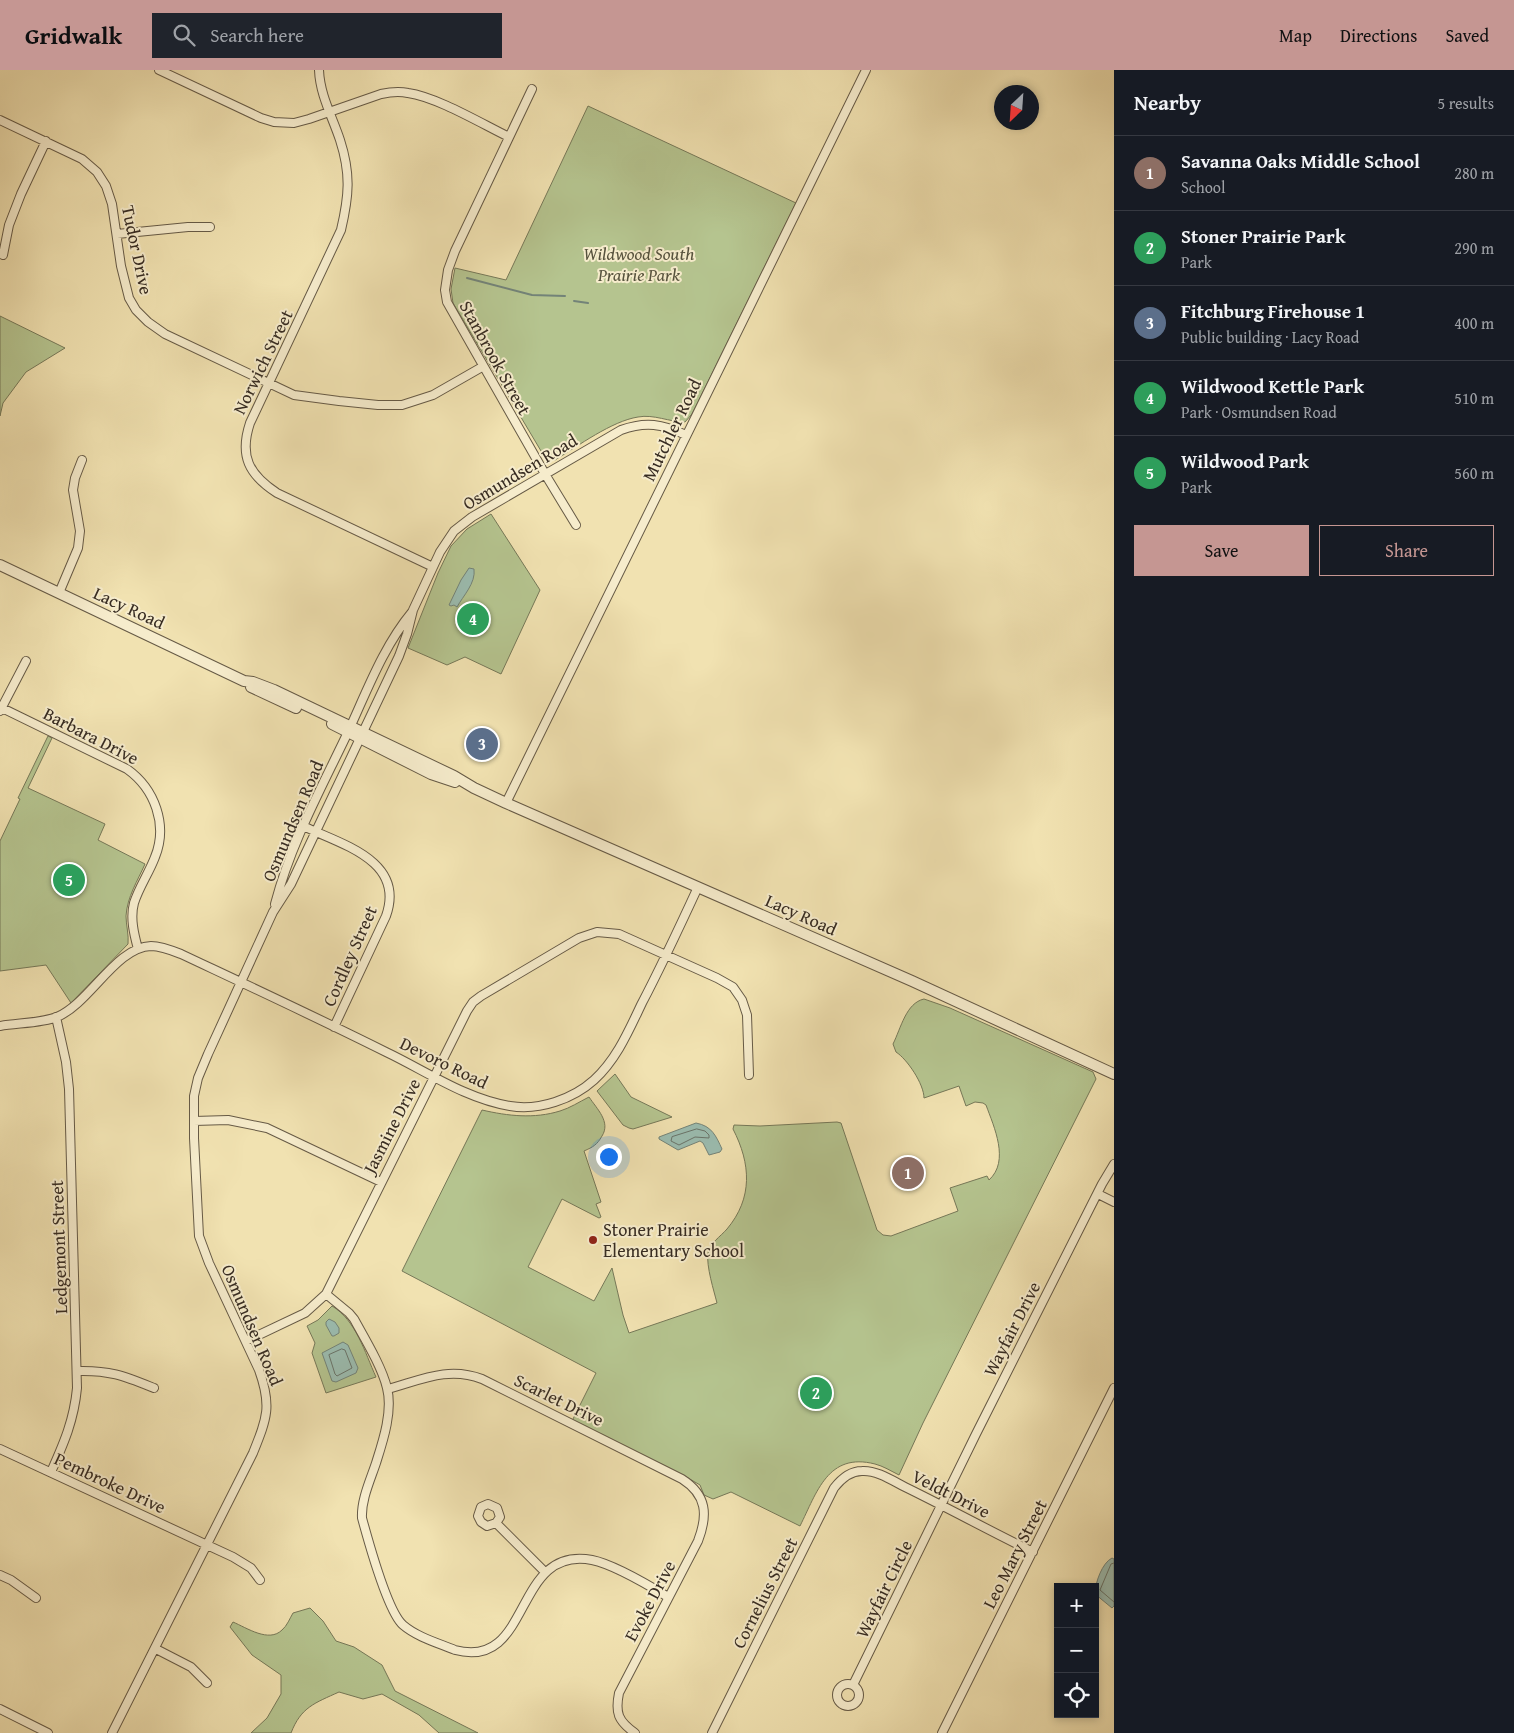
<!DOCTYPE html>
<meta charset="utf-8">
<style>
body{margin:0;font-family:"Gentium Book Plus",serif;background:#20242c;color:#f1f3f6}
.controls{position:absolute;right:15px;bottom:15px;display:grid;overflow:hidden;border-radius:0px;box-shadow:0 2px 8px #0003}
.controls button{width:45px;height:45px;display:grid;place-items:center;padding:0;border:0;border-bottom:1px solid #363941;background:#171b24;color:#f1f3f6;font:25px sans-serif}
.compass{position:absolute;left:994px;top:15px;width:45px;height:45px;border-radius:50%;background:#171b24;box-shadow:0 2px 8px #0003;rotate:205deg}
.you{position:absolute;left:608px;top:1086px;width:18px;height:18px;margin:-12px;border:4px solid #fff;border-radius:50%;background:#1a73e8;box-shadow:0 0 0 8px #1a73e833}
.badge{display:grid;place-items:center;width:32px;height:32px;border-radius:50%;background:#c59692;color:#fff;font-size:16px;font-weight:700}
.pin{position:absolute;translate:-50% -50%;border:2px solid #fff;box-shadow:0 1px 5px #0006}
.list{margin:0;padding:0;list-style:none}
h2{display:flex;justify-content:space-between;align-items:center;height:65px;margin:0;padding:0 20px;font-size:21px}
h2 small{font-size:16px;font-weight:400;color:#9ea1a6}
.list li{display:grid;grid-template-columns:32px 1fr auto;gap:15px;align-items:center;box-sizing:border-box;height:75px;padding:0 20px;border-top:1px solid #363941}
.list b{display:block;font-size:19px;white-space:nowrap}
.list p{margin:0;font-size:16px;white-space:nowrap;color:#9ea1a6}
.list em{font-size:16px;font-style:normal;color:#9ea1a6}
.actions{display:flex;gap:10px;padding:15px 20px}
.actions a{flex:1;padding:11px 0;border:1px solid #c59692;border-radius:0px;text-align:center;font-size:18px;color:#c59692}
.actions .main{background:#c59692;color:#111}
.icon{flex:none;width:28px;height:28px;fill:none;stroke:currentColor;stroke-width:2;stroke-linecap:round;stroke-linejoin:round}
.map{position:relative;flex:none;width:1114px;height:1663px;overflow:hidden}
header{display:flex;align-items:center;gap:30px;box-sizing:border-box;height:70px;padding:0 25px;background:#c59692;color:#111}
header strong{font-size:24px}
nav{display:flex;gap:28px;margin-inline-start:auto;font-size:18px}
.search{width:350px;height:45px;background:#20242c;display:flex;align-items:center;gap:12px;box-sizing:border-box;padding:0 18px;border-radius:0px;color:#9ea1a6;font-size:19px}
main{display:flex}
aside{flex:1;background:#171b24}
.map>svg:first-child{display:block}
.green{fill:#b5c48f;stroke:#767858}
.water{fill:#9bbdb1;stroke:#738378}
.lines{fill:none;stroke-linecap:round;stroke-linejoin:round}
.shore{stroke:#69746a;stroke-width:1}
.stream{stroke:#738378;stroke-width:2}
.minor-casing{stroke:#665a46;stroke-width:10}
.tertiary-casing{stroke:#665a46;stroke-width:12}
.minor{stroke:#f6eccc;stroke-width:8}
.tertiary{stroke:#f6eccc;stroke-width:10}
.poi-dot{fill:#8f2418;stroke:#f6eccc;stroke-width:2}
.labels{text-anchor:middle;stroke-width:4;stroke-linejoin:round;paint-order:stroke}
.street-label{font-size:18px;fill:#372c22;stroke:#f6eccc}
.park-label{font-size:18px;font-style:italic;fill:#56523d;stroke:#f6eccc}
.poi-label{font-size:18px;fill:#372c22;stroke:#f6eccc;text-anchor:start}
</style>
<header>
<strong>Gridwalk</strong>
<div class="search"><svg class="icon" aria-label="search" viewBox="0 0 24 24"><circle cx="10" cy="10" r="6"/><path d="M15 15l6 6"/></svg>Search here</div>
<nav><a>Map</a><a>Directions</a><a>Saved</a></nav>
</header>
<main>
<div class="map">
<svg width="1114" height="1663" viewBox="0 0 1114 1663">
<rect width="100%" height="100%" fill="#f1e2b1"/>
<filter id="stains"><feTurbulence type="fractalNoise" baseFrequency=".004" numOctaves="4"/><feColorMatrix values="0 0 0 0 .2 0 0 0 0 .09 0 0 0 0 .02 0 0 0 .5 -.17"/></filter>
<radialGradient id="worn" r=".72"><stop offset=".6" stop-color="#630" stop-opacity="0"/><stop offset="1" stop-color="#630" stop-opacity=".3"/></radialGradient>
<path class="green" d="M588,36L796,133L697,334L692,344L685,352C669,352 654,344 638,347C612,351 578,376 555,390L544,386L453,233L451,219L455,198L506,210Z
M0,246L65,278L26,302L3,333L0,346Z
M491,444L540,520L501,604L465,587L447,595L408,578L438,503L451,476L467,459Z
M48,666L52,668L28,718L105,754L98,770L145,794C138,810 127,827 126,846C126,855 129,865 128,874L71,933L46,895L0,901V771L20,729L18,728Z
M924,929L950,938L1093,1002L1096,1009L923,1353L899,1405C891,1401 883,1396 875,1394C828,1382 817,1422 800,1456L731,1422L713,1429L704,1425L700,1415L688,1408L659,1393L571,1353L596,1303L402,1201L482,1040C508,1046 534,1049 560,1041C570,1038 579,1032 589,1027C597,1039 611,1052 602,1066C597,1075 593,1077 584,1081L601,1132L596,1134L601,1147L599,1148L562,1129L528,1197L594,1231L612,1198L623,1245L629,1263L717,1233C714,1221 706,1196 708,1183C709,1174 721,1166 727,1159C753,1128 751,1094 733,1059L734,1055L760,1056L837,1052L841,1053L877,1160L883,1165L891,1166L958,1141L950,1118L987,1106L989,1110C1010,1091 994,1057 986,1035L983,1033L975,1032L966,1036L959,1016L924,1028C924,1014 907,989 896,982L893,974C901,958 906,933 924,929Z
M615,1004L631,1027L672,1047L633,1059L629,1058L623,1055L597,1021Z
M332,1236C356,1250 365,1283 376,1307L326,1323L312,1283L315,1273L307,1256L318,1250Z
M310,1538L323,1551L336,1571L354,1577L382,1595L395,1621L478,1663H439L419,1645L382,1624L363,1629L339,1622C315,1633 301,1637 291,1663H251L267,1648L281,1624V1605L252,1585L230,1557L233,1552C247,1558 269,1573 282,1560C287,1556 290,1548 293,1543Z"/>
<path class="water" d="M469,498L474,499C476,513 463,526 457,537L454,535L451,536L449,535L461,510Z
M696,1053C712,1056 716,1066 722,1079L720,1082L709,1085L703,1073L700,1071L678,1080L659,1069V1067Z
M329,1249L335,1252L339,1258V1263L334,1266H332L326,1255V1252Z
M343,1272L348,1275L358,1298L356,1303L336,1312L332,1311L322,1283Z
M1112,1488L1114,1489V1536L1112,1538L1095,1524C1095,1513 1102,1493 1112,1488Z"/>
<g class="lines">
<path class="shore" d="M697,1059L705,1061L709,1065V1068L695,1067L679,1075L671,1071L672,1067Z
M342,1279L345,1280L352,1298L337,1306L335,1304L329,1285Z
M1114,1493L1111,1494L1100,1520L1114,1532"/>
<path class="stream" d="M467,208L532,225L565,226
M574,231L588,233"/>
<g class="minor-casing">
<path id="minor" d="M159,0L261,48L274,52L294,53L309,49L381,24C390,22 399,21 408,23C437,27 482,54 509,67
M319,0C320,25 332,46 340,70C351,104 349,126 341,160L250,353C239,386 249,405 277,423L433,497
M532,19L455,181L448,200L445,220L447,232L545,404L576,455
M0,50L82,89L97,102L106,116L112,134L121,196L129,228L136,240L148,252L165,264L294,325L339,331L378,335H402L433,325L482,297
M117,164L188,157H210
M3,185L9,155L21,124L46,71
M59,523L78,478L80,461L73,420L75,408L82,390
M0,637L127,699C155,719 168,755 155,787C149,803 139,817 134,833C130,848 134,864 138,879
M0,641L26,591
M506,733L866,0
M303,756C340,774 406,790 386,846L334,957
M275,834C291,773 321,719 348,662C367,621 383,577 412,542
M0,956C17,953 42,953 57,947C90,933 116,877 151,876C161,876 171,880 181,884C249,916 318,948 386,982C426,1001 466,1029 510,1036C539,1041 573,1029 594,1010C617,989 629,960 642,933C662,895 680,856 698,817
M194,1051L228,1050L267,1058L381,1112
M1098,1124L1114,1132
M326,1224L349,1243L354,1249C365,1269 382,1297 387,1318C393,1341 383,1371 376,1393C370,1411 361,1430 362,1448C368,1470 388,1542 403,1555C417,1567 438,1573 455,1580C533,1601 512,1475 592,1490C612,1494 650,1516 668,1527
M246,1271L305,1243L326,1224L467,941L473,932L481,926L579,868L597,862L619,864L717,908L733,917L742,930L747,945L749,1005
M77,1301C110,1300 124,1306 154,1318
M388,1319C421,1310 448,1296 482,1309L682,1409C707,1425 708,1445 698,1471L619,1623C615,1643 618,1651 635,1663
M0,1379L233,1487L251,1498L260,1510
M51,1402C64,1373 74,1350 77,1318L69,1019L66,992L56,947
M496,1453L487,1456L481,1452L478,1446L481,1437L488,1434L497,1438L500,1447L496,1453L545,1502
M0,1505L11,1510L36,1528
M156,1579L191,1597L207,1613
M837 1625a11 11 0 1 1 22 0a11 11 0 1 1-22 0Z
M853,1615L976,1364L1102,1114L1114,1094
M0,1639L48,1663
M112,1663L253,1383C267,1348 272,1336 259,1300L209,1193L199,1166L194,1068V1026L198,1008L208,984L273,842L291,814L399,586L407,564L413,540L440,482L454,461L472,447L621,360C646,351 662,354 686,365
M712,1663L834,1418C841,1409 850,1401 862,1401C877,1400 893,1411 905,1417C948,1438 990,1461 1033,1482
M942,1663L1114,1318"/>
</g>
<g class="tertiary-casing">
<path id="tertiary" d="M0,495L244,611L253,612L274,620L454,706L474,718L506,733L912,911L1114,1004
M251,617L296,638
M332,654L431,704L455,712"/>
</g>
<use href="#minor" class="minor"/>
<use href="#tertiary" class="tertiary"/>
</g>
<circle class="poi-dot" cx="593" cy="1170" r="5"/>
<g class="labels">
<g class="street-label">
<text transform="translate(137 180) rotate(78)" y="6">Tudor Drive</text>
<text transform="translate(495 288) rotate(61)" y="6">Stanbrook Street</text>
<text transform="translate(263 292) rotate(-64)" y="6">Norwich Street</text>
<text transform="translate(672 360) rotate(-64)" y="6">Mutchler Road</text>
<text transform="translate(520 402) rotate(-31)" y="6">Osmundsen Road</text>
<text transform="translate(129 538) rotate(25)" y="6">Lacy Road</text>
<text transform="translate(91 666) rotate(27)" y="6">Barbara Drive</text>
<text transform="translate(293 751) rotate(-67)" y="6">Osmundsen Road</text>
<text transform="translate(801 845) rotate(24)" y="6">Lacy Road</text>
<text transform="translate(350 886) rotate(-66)" y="6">Cordley Street</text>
<text transform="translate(444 993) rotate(26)" y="6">Devoro Road</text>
<text transform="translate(392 1056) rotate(-63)" y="6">Jasmine Drive</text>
<text transform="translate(59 1177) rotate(-92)" y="6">Ledgemont Street</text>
<text transform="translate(252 1255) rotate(67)" y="6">Osmundsen Road</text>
<text transform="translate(1012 1259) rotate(-63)" y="6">Wayfair Drive</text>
<text transform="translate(559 1330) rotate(26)" y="6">Scarlet Drive</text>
<text transform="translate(110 1413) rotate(25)" y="6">Pembroke Drive</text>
<text transform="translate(951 1424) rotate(27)" y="6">Veldt Drive</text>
<text transform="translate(1015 1484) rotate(-63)" y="6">Leo Mary Street</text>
<text transform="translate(884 1519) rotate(-64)" y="6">Wayfair Circle</text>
<text transform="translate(765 1523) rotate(-63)" y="6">Cornelius Street</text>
<text transform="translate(650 1531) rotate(-62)" y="6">Evoke Drive</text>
</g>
<g class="park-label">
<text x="639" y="190">Wildwood South<tspan x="639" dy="21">Prairie Park</tspan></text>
</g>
<g class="poi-label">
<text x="603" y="1166">Stoner Prairie<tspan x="603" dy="21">Elementary School</tspan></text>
</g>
</g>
<rect width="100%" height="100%" filter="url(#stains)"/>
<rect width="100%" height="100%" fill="url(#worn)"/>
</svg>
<div class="controls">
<button>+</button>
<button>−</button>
<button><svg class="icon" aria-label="locate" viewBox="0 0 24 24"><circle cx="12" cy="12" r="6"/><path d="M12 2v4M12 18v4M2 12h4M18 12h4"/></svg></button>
</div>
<svg class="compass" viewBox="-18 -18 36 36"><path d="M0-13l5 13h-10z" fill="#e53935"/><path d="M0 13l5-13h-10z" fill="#9ea1a6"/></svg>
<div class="you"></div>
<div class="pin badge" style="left:908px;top:1103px;background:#8d6e63">1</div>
<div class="pin badge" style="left:816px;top:1323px;background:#2e9e5b">2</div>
<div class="pin badge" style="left:482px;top:674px;background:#5c6f8a">3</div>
<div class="pin badge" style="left:473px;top:549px;background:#2e9e5b">4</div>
<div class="pin badge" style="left:69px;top:810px;background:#2e9e5b">5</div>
</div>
<aside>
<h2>Nearby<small>5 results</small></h2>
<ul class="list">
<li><span class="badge" style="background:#8d6e63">1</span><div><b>Savanna Oaks Middle School</b><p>School</p></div><em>280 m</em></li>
<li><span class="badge" style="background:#2e9e5b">2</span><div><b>Stoner Prairie Park</b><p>Park</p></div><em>290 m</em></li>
<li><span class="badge" style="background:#5c6f8a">3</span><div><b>Fitchburg Firehouse 1</b><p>Public building · Lacy Road</p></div><em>400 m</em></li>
<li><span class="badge" style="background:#2e9e5b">4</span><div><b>Wildwood Kettle Park</b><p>Park · Osmundsen Road</p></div><em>510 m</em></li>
<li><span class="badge" style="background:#2e9e5b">5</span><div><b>Wildwood Park</b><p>Park</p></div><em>560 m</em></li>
</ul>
<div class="actions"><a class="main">Save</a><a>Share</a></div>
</aside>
</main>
